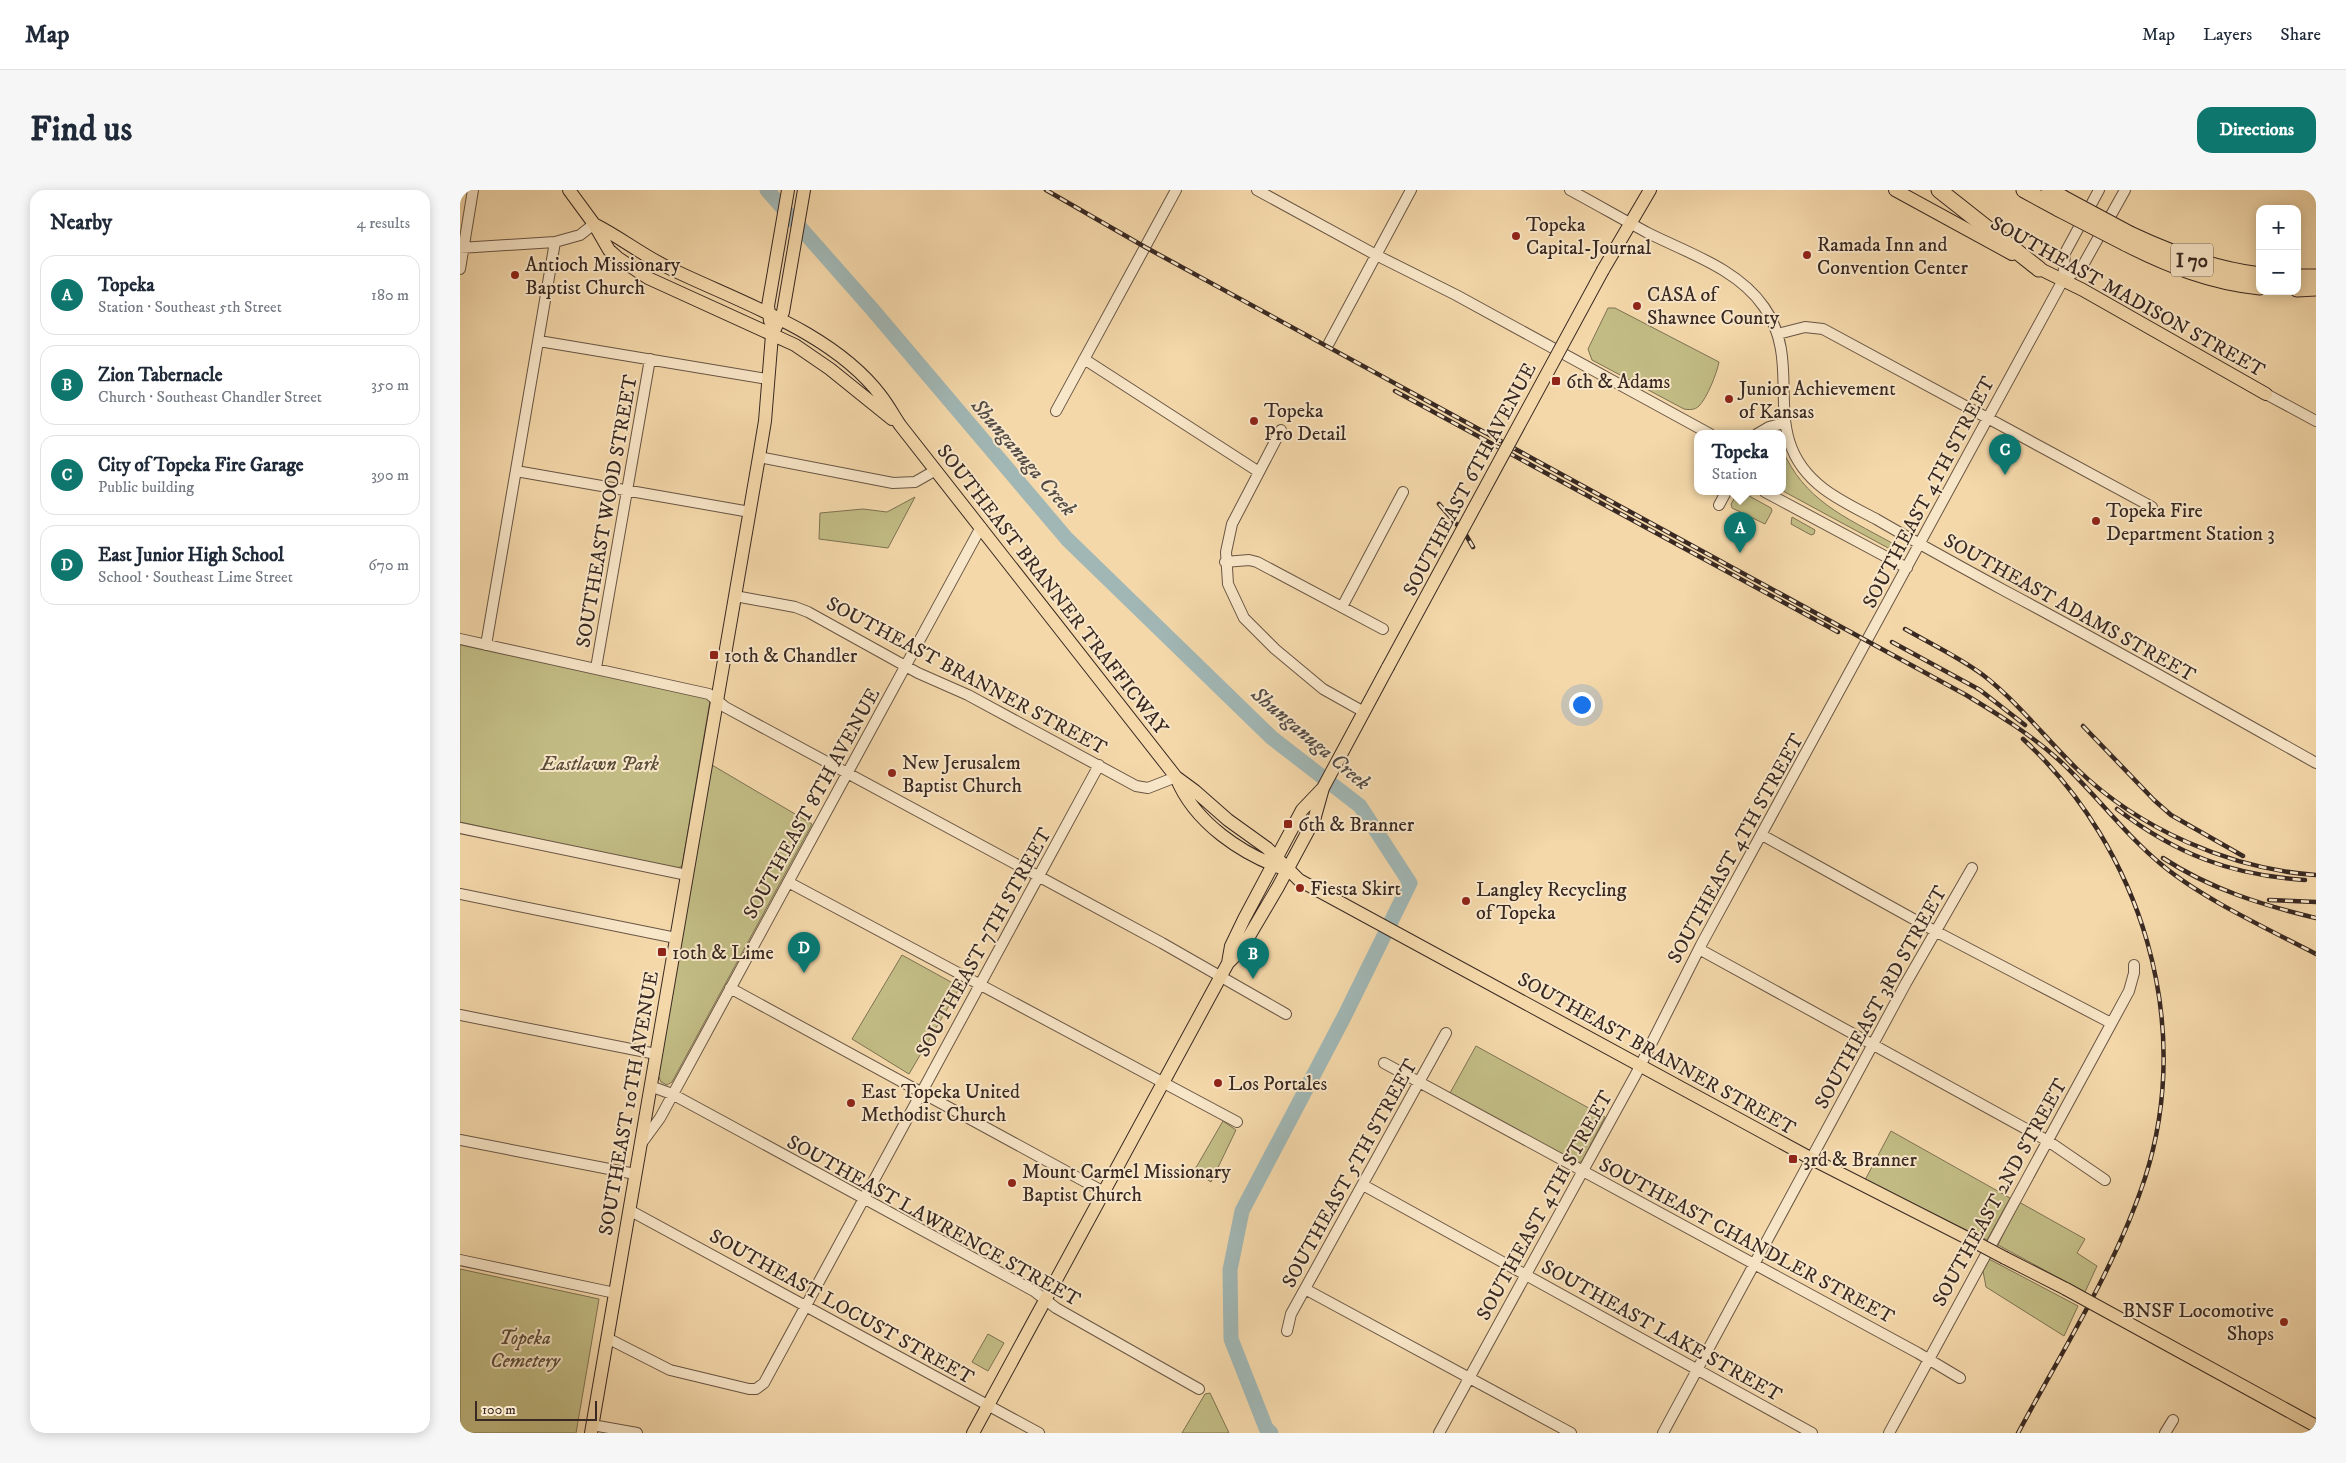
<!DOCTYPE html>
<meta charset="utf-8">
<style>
body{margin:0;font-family:"IM FELL DW Pica",serif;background:#f6f6f7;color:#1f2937}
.controls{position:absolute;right:15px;top:15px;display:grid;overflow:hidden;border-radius:10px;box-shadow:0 2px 12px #0003}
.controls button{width:45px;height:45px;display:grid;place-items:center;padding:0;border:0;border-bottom:1px solid #e0e1e3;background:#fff;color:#1f2937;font:25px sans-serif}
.scale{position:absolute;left:15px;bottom:12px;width:122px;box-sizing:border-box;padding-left:5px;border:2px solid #392922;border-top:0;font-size:14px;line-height:18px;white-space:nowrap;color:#392922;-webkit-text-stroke:4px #f8e6c8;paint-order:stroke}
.you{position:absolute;left:1121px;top:514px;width:18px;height:18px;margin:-12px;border:4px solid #fff;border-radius:50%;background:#1a73e8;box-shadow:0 0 0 8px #1a73e833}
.badge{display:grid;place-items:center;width:32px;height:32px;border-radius:50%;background:#0f766e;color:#fff;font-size:16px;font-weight:700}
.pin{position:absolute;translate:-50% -41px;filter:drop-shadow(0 1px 2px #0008)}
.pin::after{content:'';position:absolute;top:26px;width:18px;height:15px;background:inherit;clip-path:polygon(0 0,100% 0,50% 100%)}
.popup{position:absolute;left:1234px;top:240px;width:92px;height:65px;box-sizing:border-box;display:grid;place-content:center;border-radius:10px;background:#fff;filter:drop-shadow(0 1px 4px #0005);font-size:16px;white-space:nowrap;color:#747a83}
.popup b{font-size:19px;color:#1f2937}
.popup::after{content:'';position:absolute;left:50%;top:100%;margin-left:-10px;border:10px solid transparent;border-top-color:#fff}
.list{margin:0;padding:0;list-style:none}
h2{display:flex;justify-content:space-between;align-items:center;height:65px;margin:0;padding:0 20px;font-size:21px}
h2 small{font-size:16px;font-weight:400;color:#747a83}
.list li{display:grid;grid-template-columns:32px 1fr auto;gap:15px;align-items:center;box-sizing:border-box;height:80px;margin:0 10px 10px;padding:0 10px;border:1px solid #e0e1e3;border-radius:15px}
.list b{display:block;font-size:19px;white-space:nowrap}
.list p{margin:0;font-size:16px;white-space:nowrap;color:#747a83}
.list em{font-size:16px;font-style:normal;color:#747a83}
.map{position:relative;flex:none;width:1856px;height:1243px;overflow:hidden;border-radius:15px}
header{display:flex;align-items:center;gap:30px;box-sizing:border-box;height:70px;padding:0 25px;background:#fff;border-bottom:1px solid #e0e1e3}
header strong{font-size:24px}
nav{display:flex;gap:28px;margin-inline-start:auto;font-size:18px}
.intro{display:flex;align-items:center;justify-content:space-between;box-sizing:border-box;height:120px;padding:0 30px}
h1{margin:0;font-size:35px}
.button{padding:12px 22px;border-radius:15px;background:#0f766e;color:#fff;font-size:18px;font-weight:700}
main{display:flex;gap:30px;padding:0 30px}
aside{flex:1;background:#fff;border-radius:15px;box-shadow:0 2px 12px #0003}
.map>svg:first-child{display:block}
.green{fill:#c2bc84;stroke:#7e7253}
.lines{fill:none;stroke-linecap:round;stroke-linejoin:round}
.river{stroke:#a1b7b5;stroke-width:15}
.minor-casing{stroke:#685544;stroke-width:12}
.major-casing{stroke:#392922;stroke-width:14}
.highway-casing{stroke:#392922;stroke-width:17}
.minor{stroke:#f8e6c8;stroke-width:10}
.major{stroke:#f4d8aa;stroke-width:12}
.highway{stroke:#f4d8aa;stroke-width:15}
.rail-casing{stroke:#392922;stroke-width:4.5}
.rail{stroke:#f8e6c8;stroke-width:2.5;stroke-dasharray:8;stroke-linecap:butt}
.major-bridge-casing{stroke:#392922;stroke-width:14;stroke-linecap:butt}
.highway-bridge-casing{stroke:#392922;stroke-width:17;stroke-linecap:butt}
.major-bridge{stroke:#f4d8aa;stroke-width:12}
.highway-bridge{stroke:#f4d8aa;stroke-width:15}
.poi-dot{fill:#8f2418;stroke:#f8e6c8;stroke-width:2}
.labels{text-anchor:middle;stroke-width:4;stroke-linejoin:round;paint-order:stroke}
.shield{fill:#f8e6c8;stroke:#726254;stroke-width:1}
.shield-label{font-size:19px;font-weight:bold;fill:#392922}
.poi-label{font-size:20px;fill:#392922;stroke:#f8e6c8;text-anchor:start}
.street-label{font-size:20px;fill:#392922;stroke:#f8e6c8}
.park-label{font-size:20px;font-style:italic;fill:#5b4e3a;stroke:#f8e6c8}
.water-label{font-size:21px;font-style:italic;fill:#534c47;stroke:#f8e6c8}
</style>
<header>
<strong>Map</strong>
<nav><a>Map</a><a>Layers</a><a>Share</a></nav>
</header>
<div class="intro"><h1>Find us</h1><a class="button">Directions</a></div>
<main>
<aside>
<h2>Nearby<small>4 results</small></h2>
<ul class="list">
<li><span class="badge">A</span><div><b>Topeka</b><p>Station · Southeast 5th Street</p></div><em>180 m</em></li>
<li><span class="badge">B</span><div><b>Zion Tabernacle</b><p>Church · Southeast Chandler Street</p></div><em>350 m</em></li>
<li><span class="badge">C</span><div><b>City of Topeka Fire Garage</b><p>Public building</p></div><em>390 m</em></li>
<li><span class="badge">D</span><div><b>East Junior High School</b><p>School · Southeast Lime Street</p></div><em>670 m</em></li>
</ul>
</aside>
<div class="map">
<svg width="1856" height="1243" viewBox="0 0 1856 1243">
<rect width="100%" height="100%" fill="#f4d8aa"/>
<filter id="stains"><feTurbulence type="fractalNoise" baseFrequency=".004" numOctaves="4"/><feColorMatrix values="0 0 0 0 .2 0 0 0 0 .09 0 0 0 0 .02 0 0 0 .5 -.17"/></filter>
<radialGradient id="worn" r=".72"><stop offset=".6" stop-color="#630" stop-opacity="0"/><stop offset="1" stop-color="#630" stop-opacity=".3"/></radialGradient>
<path class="green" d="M1148,118H1155L1259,172C1257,183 1247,208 1239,216C1235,220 1229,220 1224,219L1132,170L1128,159Z
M1322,259C1344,310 1383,326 1432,353L1430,359L1323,301Z
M1278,302H1282L1311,318L1312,321L1305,334L1272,318L1271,314Z
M455,307L428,358L359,349L360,323L403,319L427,322Z
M1332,327L1355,340L1354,344L1351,345L1331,334Z
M0,454L243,506L250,511L222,676L215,679L0,632Z
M252,575L352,634L212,892L207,895L201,892L198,885Z
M442,765L500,797L449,884L392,849Z
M1016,856L1145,927L1122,971L1118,973L1112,971L990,903Z
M763,931L776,940L751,992L734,981Z
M1431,941L1550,1008L1527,1050L1405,990Z
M1559,1012L1625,1049L1617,1063L1637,1076L1625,1102L1538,1055Z
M1529,1069L1618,1116L1604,1146L1526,1097L1523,1081Z
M0,1079L139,1109L116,1243H0Z
M528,1144L544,1153L528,1181L512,1172Z
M750,1203L769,1243H722L745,1204Z"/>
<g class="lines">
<path class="river" d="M307,0L412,119L607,349L812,548L900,616L950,693L884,827L782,1021L770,1080L771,1149L806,1238L811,1243"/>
<g class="minor-casing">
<path id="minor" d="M797,0L916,65L996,105L1250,244
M1110,0C1136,14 1162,29 1188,43C1228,63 1278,79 1304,117C1347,178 1294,246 1364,299C1380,311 1399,320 1416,329C1459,354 1503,378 1547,402C1651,457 1753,515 1856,573
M0,58L95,52L120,45L134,34
M0,79L13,0
M1603,90L1622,77L1665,0
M1318,144L1345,137L1363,139L1692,317
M79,151L307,189
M869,153L951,0
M624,169L799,282
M1806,204L1856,231
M596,221L716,0
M821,240L772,334L766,362L768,394L784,428L815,459L863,499L904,522
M1297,244L1309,237L1324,233
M299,267L433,293L455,292L476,280
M56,281L290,322
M1305,302L1447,378
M1259,315L1266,302
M765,372L789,370L797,372L923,439
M275,406L335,417L348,422L458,483L508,505L676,596L688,598L716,587
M882,417L943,302
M0,449L249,504L265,517L702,753L826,824
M26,455L95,52
M136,478L190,169
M0,638L227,685
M1302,645L1475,741L1651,833
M328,692L777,932
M0,704L216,748
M1239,759L1588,951L1645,990
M270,798L644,1002
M0,825L196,864
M924,873L1458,1163L1500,1188
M190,896L212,904L271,936L574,1101L596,1118L739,1199
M0,950L175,984
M181,954L200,928L521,337
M903,995L1352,1243
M169,1020L579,1243
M0,1070L155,1103
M845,1099L1111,1243
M827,1141L831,1124L986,843
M147,1148L210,1180L289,1199H296L304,1193L639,575
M132,1235L177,1243
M979,1243L1176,884L1241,755L1603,90L1605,63L1639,0
M1203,1243L1446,793L1512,678
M1429,1243L1669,801L1674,783V775
M1705,1243L1713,1230"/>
</g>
<g class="major-casing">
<path id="major" d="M109,0L134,34L149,60L158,68L188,88L335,155L370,179L432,229
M1435,0L1552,64
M134,34C160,47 182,65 209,78C279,112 373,142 421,206C428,215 434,226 440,235L716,587C734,633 783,665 827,680
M1572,75L1623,100L1806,204
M1143,80L1190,0
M310,131L308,116L328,0
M716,587L735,601L768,630L807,658L839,690L1352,969L1513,1051
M768,773L781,760L818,697L854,630L863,598L928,477
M1545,1068L1606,1099
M131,1243L299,267L305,231L312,145L323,122L344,0
M513,1243L768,773L771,756L784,729L842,620L863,598"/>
</g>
<g class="highway-casing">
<path id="highway" d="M1479,0L1579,79
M1564,0L1599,19
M1589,0L1603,8
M1670,44C1712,64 1753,79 1800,85
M1665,53C1708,75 1751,92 1800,97
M1837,87H1856
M1837,99L1856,98"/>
</g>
<use href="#minor" class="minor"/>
<use href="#major" class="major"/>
<use href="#highway" class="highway"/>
<g class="rail-casing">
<path id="rail" d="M586,0L685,57L1506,505C1539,525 1570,544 1599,570C1635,603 1664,644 1702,675C1743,709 1808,739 1856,764
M935,201L1378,442
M979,314L1006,345L1013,357
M1445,439C1471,454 1499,467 1523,485C1558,512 1586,549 1617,579C1679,639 1770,679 1856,685
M1432,452L1520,500L1565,535
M1623,536L1694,610L1711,625L1783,666
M1657,619C1716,664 1770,685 1845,690
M1703,668C1750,699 1802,715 1856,728
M1809,710L1856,712
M1558,1243C1602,1161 1656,1077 1685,988C1735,833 1681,658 1563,549"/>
</g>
<use href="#rail" class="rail"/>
<g class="major-bridge-casing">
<path id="major-bridge" d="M928,477L1143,80
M1513,1051L1545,1068
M1606,1099L1856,1236"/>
</g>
<g class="highway-bridge-casing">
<path id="highway-bridge" d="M1603,8L1670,44
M1599,19L1665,53"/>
</g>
<use href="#major-bridge" class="major-bridge"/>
<use href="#highway-bridge" class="highway-bridge"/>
</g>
<g class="poi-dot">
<circle cx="1056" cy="46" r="5"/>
<circle cx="1347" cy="65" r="5"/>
<circle cx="55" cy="85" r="5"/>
<circle cx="1177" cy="116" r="5"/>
<rect x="1091" y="186" width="10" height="10" rx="2.5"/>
<circle cx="1269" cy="209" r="5"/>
<circle cx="794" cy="231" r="5"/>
<circle cx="1636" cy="331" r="5"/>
<rect x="249" y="460" width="10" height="10" rx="2.5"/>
<circle cx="432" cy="583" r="5"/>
<rect x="823" y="629" width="10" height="10" rx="2.5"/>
<circle cx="840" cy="698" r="5"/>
<circle cx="1006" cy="711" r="5"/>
<rect x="197" y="757" width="10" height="10" rx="2.5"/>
<circle cx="758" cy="893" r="5"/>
<circle cx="391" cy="913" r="5"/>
<rect x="1328" y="964" width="10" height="10" rx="2.5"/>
<circle cx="552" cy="993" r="5"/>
<circle cx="1824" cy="1132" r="5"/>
</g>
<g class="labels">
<rect class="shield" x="1711" y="53.5" width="42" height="33" rx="4"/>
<g class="shield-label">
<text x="1732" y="77">I 70</text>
</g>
<g class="poi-label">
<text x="1066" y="41">Topeka<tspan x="1066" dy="23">Capital-Journal</tspan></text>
<text x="1357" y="61">Ramada Inn and<tspan x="1357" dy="23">Convention Center</tspan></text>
<text x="65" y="81">Antioch Missionary<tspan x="65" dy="23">Baptist Church</tspan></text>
<text x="1187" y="111">CASA of<tspan x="1187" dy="23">Shawnee County</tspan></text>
<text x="1106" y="198">6th &amp; Adams</text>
<text x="1279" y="205">Junior Achievement<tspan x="1279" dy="23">of Kansas</tspan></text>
<text x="804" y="227">Topeka<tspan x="804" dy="23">Pro Detail</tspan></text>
<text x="1646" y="327">Topeka Fire<tspan x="1646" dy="23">Department Station 3</tspan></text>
<text x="264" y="472">10th &amp; Chandler</text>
<text x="442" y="579">New Jerusalem<tspan x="442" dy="23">Baptist Church</tspan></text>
<text x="838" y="641">6th &amp; Branner</text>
<text x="850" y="705">Fiesta Skirt</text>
<text x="1016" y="706">Langley Recycling<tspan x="1016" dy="23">of Topeka</tspan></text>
<text x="212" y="769">10th &amp; Lime</text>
<text x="768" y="900">Los Portales</text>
<text x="401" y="908">East Topeka United<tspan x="401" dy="23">Methodist Church</tspan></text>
<text x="1343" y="976">3rd &amp; Branner</text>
<text x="562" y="988">Mount Carmel Missionary<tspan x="562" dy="23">Baptist Church</tspan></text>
<text x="1814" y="1127" text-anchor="end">BNSF Locomotive<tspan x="1814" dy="23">Shops</tspan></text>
</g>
<g class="street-label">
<text transform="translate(1668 106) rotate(29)" y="7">SOUTHEAST MADISON STREET</text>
<text transform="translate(1009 289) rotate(-62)" y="7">SOUTHEAST 6TH AVENUE</text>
<text transform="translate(1468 302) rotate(-62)" y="7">SOUTHEAST 4TH STREET</text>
<text transform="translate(146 321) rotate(-80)" y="7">SOUTHEAST WOOD STREET</text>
<text transform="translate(593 399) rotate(52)" y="7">SOUTHEAST BRANNER TRAFFICWAY</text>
<text transform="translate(1610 417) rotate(29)" y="7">SOUTHEAST ADAMS STREET</text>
<text transform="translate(507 485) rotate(28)" y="7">SOUTHEAST BRANNER STREET</text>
<text transform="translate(351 613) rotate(-61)" y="7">SOUTHEAST 8TH AVENUE</text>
<text transform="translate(1275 658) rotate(-61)" y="7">SOUTHEAST 4TH STREET</text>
<text transform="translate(523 752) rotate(-61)" y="7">SOUTHEAST 7TH STREET</text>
<text transform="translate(1420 807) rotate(-61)" y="7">SOUTHEAST 3RD STREET</text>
<text transform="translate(1197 863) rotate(29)" y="7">SOUTHEAST BRANNER STREET</text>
<text transform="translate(168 913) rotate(-80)" y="7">SOUTHEAST 10TH AVENUE</text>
<text transform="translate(889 983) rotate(-61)" y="7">SOUTHEAST 5TH STREET</text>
<text transform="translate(1539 1002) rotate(-61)" y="7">SOUTHEAST 2ND STREET</text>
<text transform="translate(1084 1015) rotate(-61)" y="7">SOUTHEAST 4TH STREET</text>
<text transform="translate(474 1030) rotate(29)" y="7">SOUTHEAST LAWRENCE STREET</text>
<text transform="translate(1287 1050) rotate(28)" y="7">SOUTHEAST CHANDLER STREET</text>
<text transform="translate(382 1116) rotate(29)" y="7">SOUTHEAST LOCUST STREET</text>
<text transform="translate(1202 1140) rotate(29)" y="7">SOUTHEAST LAKE STREET</text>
</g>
<g class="park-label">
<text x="140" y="580">Eastlawn Park</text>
<text x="65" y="1154">Topeka<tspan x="65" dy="23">Cemetery</tspan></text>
</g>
<g class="water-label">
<text transform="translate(564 267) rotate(49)" y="7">Shunganuga Creek</text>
<text transform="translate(851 548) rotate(40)" y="7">Shunganuga Creek</text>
</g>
</g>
<rect width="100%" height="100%" filter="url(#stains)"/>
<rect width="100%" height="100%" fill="url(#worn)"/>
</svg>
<div class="controls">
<button>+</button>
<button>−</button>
</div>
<div class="scale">100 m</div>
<div class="you"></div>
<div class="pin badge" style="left:1280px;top:363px">A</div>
<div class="popup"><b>Topeka</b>Station</div>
<div class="pin badge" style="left:793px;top:789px">B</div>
<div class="pin badge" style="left:1545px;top:285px">C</div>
<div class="pin badge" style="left:344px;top:783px">D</div>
</div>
</main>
